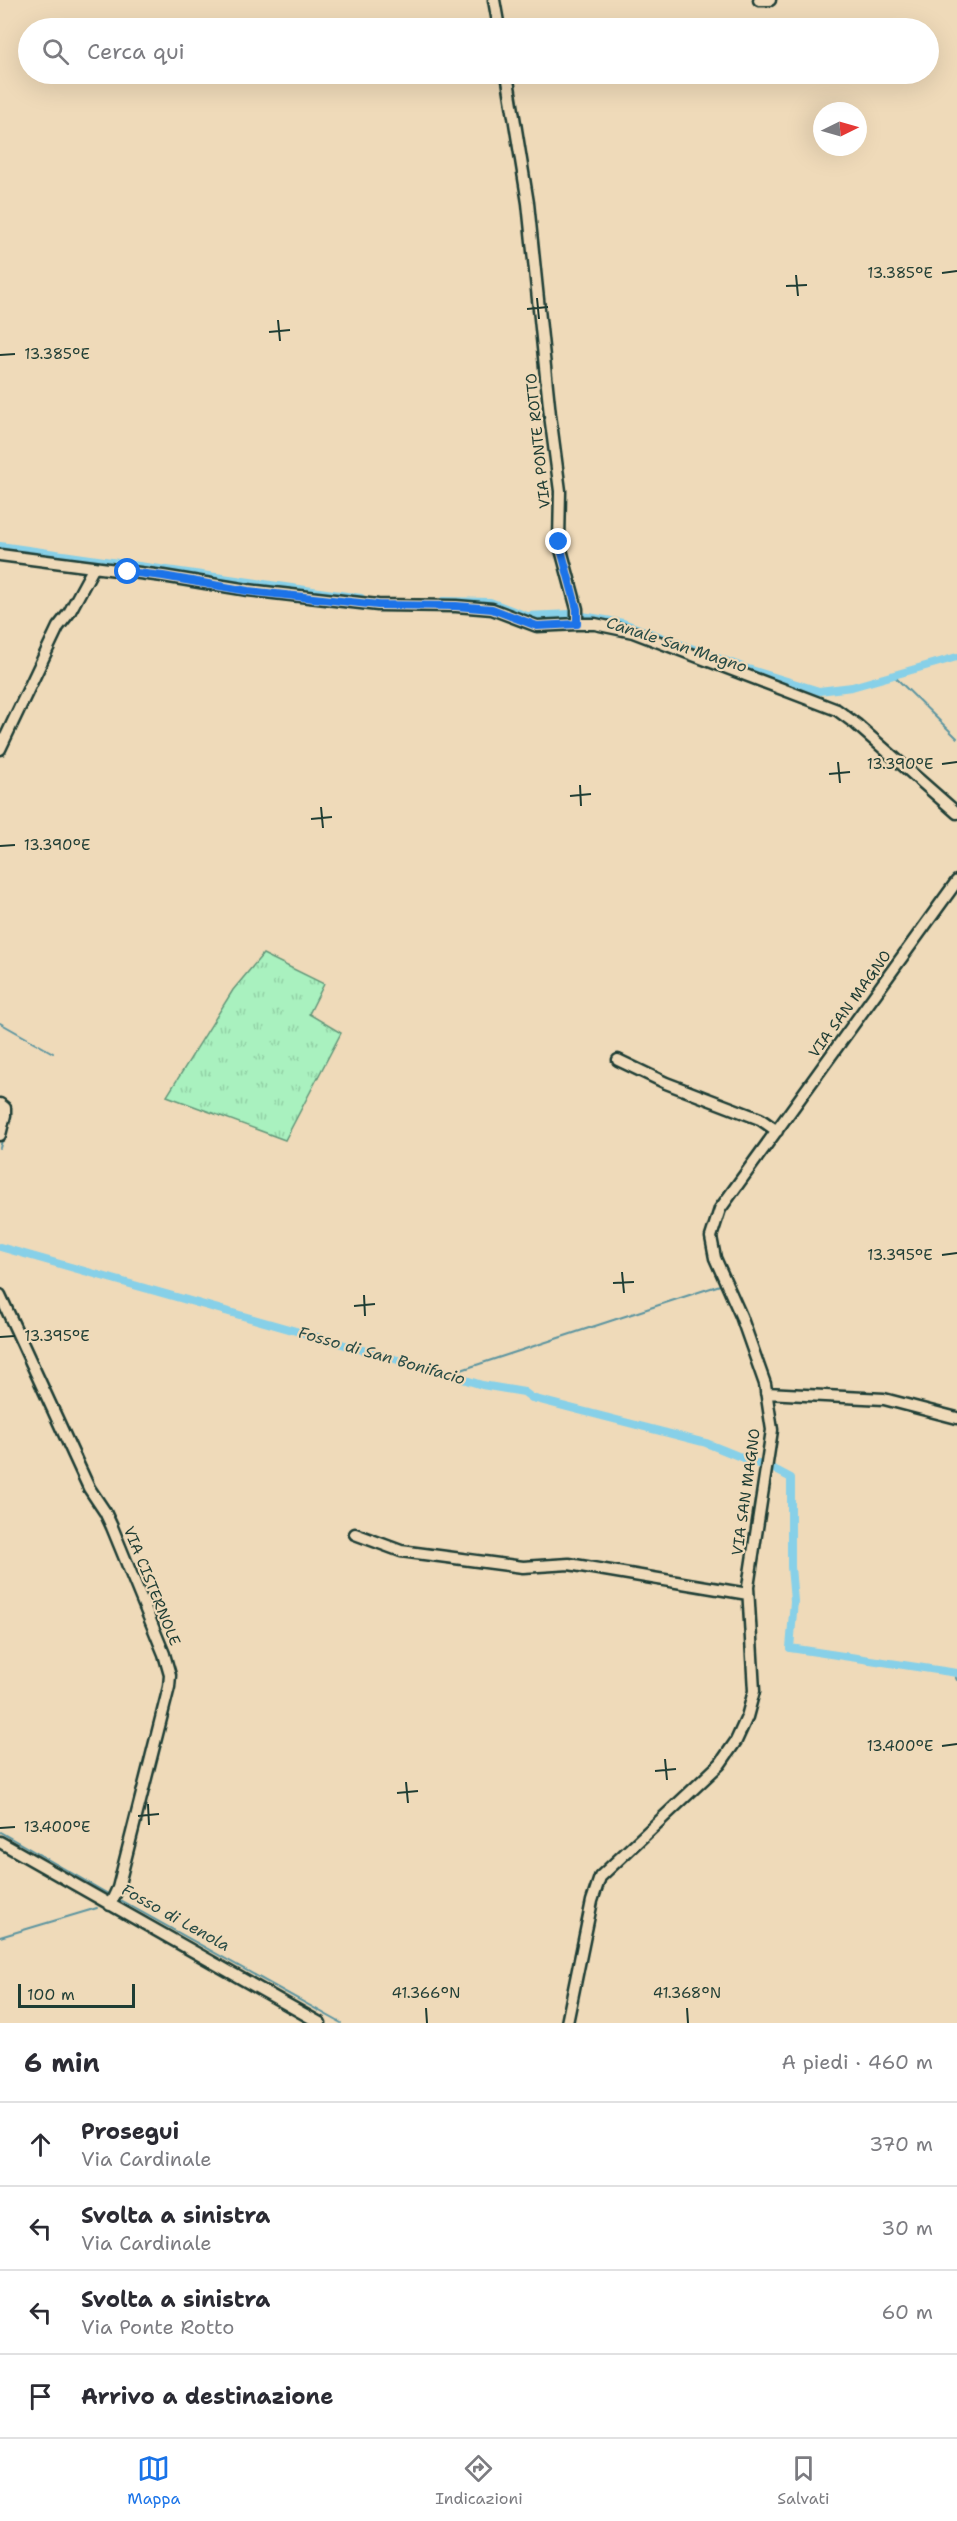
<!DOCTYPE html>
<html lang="it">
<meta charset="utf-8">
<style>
body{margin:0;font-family:"Shantell Sans",sans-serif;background:#f2f2f3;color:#2b2b33}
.compass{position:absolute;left:813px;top:102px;width:54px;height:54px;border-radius:50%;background:#fff;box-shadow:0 6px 24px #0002;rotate:85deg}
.scale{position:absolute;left:18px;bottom:15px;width:117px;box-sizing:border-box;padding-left:6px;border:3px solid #1f3d34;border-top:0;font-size:16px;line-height:21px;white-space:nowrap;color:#1f3d34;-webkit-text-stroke:4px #efdab9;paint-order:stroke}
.stop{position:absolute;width:18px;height:18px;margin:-14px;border:4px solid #1a73e8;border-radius:50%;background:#fff}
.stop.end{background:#1a73e8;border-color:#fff;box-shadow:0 2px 6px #0008}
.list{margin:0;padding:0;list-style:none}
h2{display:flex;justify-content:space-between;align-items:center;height:78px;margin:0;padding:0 24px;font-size:26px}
h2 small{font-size:20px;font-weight:400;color:#7c7c81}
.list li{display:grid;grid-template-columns:39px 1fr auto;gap:18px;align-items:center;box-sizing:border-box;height:84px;padding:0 24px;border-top:2px solid #e1e1e2}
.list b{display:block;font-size:22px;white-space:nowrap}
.list p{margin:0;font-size:20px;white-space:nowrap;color:#7c7c81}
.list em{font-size:20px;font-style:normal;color:#7c7c81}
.icon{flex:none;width:33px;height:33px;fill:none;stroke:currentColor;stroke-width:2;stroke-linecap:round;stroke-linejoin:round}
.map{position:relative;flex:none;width:957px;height:2023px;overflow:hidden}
.search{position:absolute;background:#fff;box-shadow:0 6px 24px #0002;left:18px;right:18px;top:18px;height:66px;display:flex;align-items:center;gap:15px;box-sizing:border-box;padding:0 21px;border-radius:33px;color:#7c7c81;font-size:22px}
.sheet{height:414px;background:#fff}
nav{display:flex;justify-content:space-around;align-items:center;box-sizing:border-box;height:84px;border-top:2px solid #e1e1e2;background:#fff;font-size:16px;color:#7c7c81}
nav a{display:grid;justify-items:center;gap:3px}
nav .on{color:#1a73e8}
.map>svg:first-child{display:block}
.grass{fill:url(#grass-tufts);stroke:#64977a;stroke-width:1.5}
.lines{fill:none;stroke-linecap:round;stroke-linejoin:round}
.stream{stroke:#5d95a0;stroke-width:2}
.canal{stroke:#87d0e8;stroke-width:8}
.minor-casing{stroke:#1f3d34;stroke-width:15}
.minor{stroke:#efdab9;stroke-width:10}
.route{stroke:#1a73e8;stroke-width:8}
.ticks{fill:none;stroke:#1f3d34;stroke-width:2}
.labels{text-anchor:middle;stroke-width:4.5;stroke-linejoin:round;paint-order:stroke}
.street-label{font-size:15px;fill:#1f3d34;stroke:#efdab9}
.water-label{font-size:16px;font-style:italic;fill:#294c46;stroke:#efdab9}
.ticks-label{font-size:15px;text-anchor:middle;fill:#1f3d34;stroke:#efdab9;stroke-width:4.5;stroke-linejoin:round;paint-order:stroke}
</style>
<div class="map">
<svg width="957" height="2023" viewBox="0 0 957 2023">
<defs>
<pattern id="grass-tufts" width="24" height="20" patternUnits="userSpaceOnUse" patternTransform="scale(1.5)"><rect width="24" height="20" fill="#a9f1bf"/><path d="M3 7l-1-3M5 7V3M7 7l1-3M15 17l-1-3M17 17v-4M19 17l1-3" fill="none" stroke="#91d0a5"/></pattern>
</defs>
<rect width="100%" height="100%" fill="#efdab9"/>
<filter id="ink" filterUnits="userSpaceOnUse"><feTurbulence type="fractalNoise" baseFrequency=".0167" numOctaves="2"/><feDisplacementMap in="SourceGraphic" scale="12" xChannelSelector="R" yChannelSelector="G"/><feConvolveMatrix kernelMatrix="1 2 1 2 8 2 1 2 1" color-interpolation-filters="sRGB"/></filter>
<g filter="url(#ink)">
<path class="grass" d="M263,954L324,984L309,1014L341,1033L285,1140L167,1096L233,990Z"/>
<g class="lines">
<path class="stream" d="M893,675L957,738
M0,1023L53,1053
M0,1148L3,1137
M449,1374L720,1285
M953,1672L957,1680
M0,1832L110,1895
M118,1899L341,2023
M0,1937L97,1908"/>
<path class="canal" d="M0,546L361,598
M443,601L490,602L527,616L571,614L623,623L745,668L819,691L852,687L957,657
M0,1247L412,1364L439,1369L453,1376L482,1385L524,1392L532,1398L706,1443L763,1466
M772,1468L791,1478V1567L794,1601L790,1648L957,1673"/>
<g class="minor-casing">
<path id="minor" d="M494,0L499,28
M759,0H770
M507,74L528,203L550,415L560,491L559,542L577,609V624H595L633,632L837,710L856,724L957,813
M0,555L163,576L248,590L378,605L456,606L492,609L537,626L577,624
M0,749L58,627L69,613L94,567
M618,1060L666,1083L760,1119L777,1131
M0,1104L5,1108V1115L0,1135
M0,1295L89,1488L105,1512L112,1527L164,1654L170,1675L169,1687L118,1888L110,1905
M766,1393L884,1399L957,1418
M355,1534L401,1551L523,1567L569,1564L748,1594
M0,1842L320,2023
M567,2023L592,1901L600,1877L720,1764L736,1741L747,1717L754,1691L748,1587L772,1430L765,1384L741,1316L715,1258L711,1237L720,1209L957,881"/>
</g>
<use href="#minor" class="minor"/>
</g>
</g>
<g class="lines" filter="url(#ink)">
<path class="route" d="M128,572L163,576L248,591L378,605L456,606L492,609L537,626L577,624V609L559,542"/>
</g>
<path class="ticks" d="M942,273L957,271M796,275L798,296M786,286L807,285M537,298L539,319M527,309L548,307M278,320L280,341M269,332L290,330M0,355L15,354M838,762L840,783M942,764L957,762M829,774L850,772M580,785L581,806M570,796L591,794M321,807L323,828M311,819L332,817M0,846L15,845M942,1255L957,1253M622,1272L624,1293M613,1283L634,1282M364,1295L365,1316M354,1306L375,1304M0,1337L15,1336M942,1746L957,1744M665,1759L667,1780M655,1771L676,1769M406,1782L408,1803M397,1793L418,1791M148,1804L149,1825M138,1816L159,1814M0,1828L15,1827M426,2008L427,2023M687,2008L688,2023"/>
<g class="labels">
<g class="street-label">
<text transform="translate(538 441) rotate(-96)" y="5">VIA PONTE ROTTO</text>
<text transform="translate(850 1004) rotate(-54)" y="5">VIA SAN MAGNO</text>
<text transform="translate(746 1492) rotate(-82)" y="5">VIA SAN MAGNO</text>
<text transform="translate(152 1586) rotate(68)" y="5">VIA CISTERNOLE</text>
</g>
<g class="water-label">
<text transform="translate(677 644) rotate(18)" y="6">Canale San Magno</text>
<text transform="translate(382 1355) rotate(16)" y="6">Fosso di San Bonifacio</text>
<text transform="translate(176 1917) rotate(29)" y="6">Fosso di Lenola</text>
</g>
</g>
<g class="ticks-label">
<text x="900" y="278">13.385°E</text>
<text x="57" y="359">13.385°E</text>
<text x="900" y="769">13.390°E</text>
<text x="57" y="850">13.390°E</text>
<text x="900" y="1260">13.395°E</text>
<text x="57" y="1341">13.395°E</text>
<text x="900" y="1751">13.400°E</text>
<text x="57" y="1832">13.400°E</text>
<text x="426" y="1998">41.366°N</text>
<text x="687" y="1998">41.368°N</text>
</g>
</svg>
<svg class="compass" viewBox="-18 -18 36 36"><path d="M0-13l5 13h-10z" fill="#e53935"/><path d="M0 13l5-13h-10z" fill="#7c7c81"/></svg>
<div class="scale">100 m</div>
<div class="stop" style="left:128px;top:572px"></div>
<div class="stop end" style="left:559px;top:542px"></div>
<div class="search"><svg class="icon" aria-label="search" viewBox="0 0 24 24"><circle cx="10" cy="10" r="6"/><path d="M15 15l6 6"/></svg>Cerca qui</div>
</div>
<section class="sheet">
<h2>6 min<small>A piedi · 460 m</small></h2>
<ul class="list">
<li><svg class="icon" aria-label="ahead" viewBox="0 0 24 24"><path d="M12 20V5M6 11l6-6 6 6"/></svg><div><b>Prosegui</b><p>Via Cardinale</p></div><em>370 m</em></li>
<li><svg class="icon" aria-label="left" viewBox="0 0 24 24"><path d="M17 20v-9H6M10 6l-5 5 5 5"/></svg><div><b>Svolta a sinistra</b><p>Via Cardinale</p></div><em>30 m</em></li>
<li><svg class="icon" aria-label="left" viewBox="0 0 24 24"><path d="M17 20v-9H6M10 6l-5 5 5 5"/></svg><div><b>Svolta a sinistra</b><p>Via Ponte Rotto</p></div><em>60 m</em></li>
<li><svg class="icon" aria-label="arrive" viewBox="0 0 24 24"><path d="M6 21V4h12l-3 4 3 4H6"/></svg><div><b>Arrivo a destinazione</b></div></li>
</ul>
</section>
<nav>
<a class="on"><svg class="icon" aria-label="map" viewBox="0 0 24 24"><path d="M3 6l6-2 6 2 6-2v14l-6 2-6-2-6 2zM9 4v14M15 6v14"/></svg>Mappa</a>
<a><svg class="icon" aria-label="directions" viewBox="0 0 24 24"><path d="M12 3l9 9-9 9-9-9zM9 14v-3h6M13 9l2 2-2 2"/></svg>Indicazioni</a>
<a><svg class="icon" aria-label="saved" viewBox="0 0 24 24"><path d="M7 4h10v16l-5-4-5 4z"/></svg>Salvati</a>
</nav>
